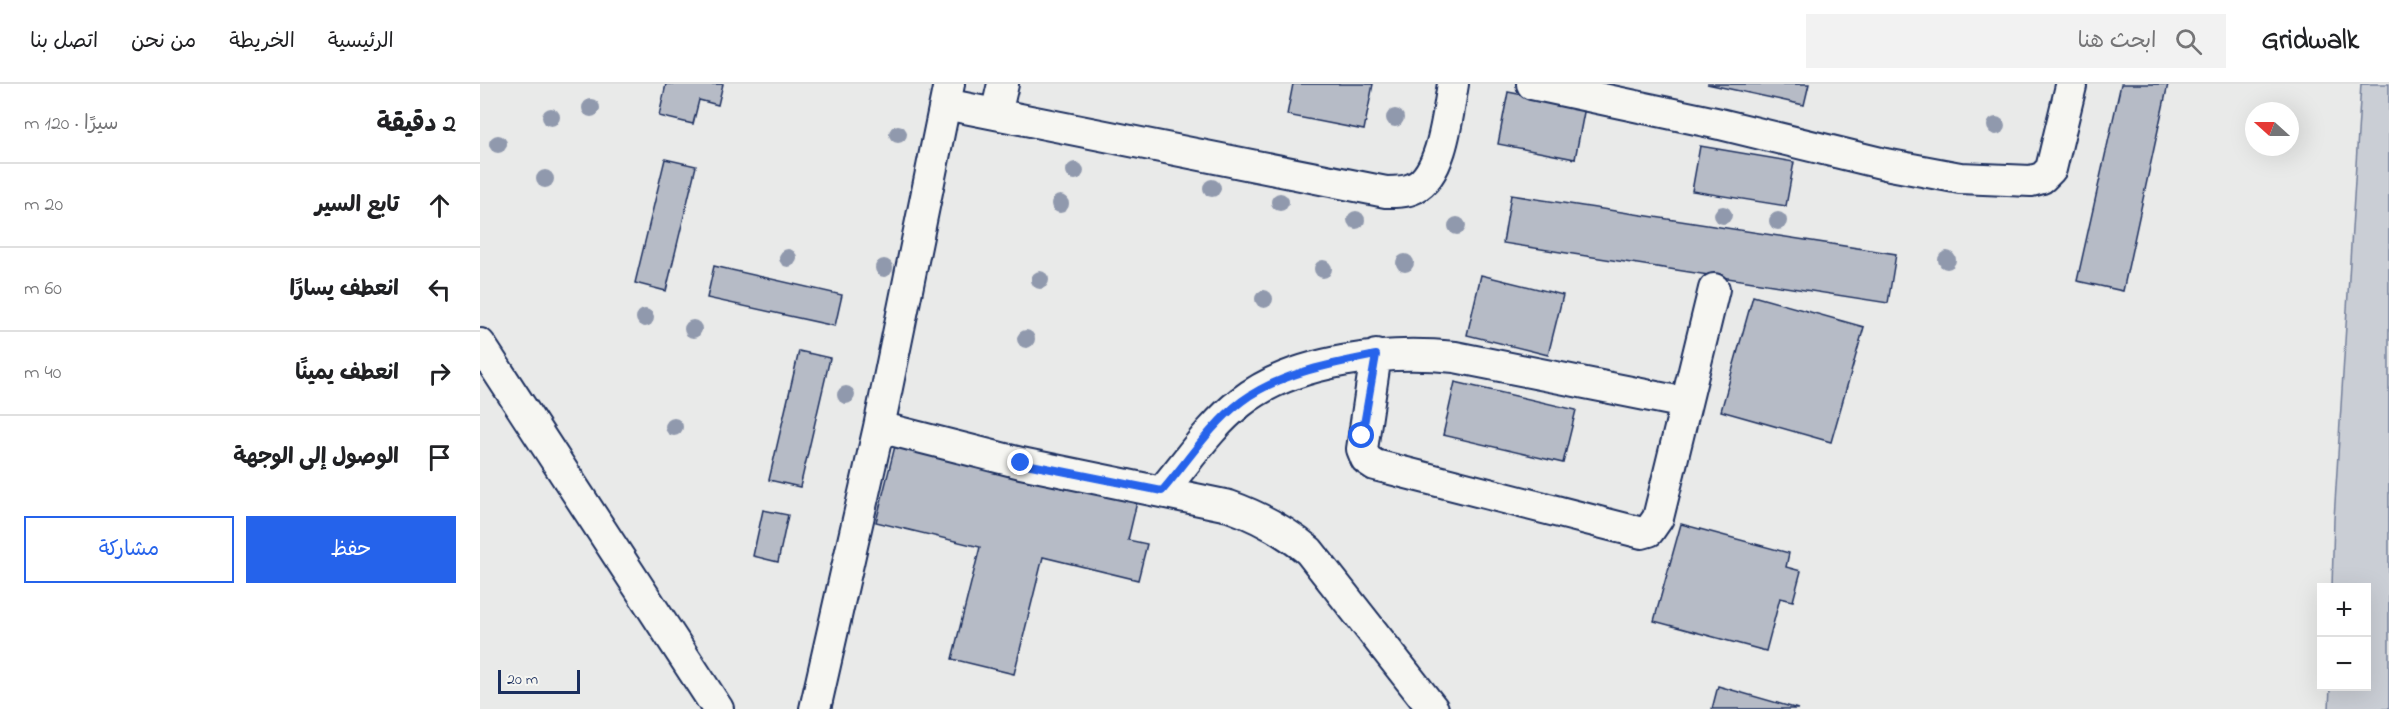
<!DOCTYPE html>
<html lang="ar">
<meta charset="utf-8">
<style>
body{margin:0;font-family:"Indie Flower","Playpen Sans Arabic",sans-serif;background:#f2f2f2;color:#202124;direction:rtl}
.controls{position:absolute;right:18px;bottom:18px;display:grid;overflow:hidden;border-radius:0px;box-shadow:0 6px 24px #0002}
.controls button{width:54px;height:54px;display:grid;place-items:center;padding:0;border:0;border-bottom:2px solid #e0e0e0;background:#fff;color:#202124;font:30px sans-serif}
.compass{position:absolute;left:1765px;top:18px;width:54px;height:54px;border-radius:50%;background:#fff;box-shadow:0 6px 24px #0002;rotate:291deg}
.scale{position:absolute;left:18px;bottom:15px;width:82px;box-sizing:border-box;padding-left:6px;border:3px solid #1b2f5e;border-top:0;font-size:16px;line-height:21px;white-space:nowrap;color:#1b2f5e;-webkit-text-stroke:4px #f6f6f2;paint-order:stroke}
.stop{position:absolute;width:18px;height:18px;margin:-14px;border:4px solid #2563eb;border-radius:50%;background:#fff}
.stop.end{background:#2563eb;border-color:#fff;box-shadow:0 2px 6px #0008}
.list{margin:0;padding:0;list-style:none}
h2{display:flex;justify-content:space-between;align-items:center;height:78px;margin:0;padding:0 24px;font-size:26px}
h2 small{font-size:20px;font-weight:400;color:#757577}
.list li{display:grid;grid-template-columns:39px 1fr auto;gap:18px;align-items:center;box-sizing:border-box;height:84px;padding:0 24px;border-top:2px solid #e0e0e0}
.list b{display:block;font-size:22px;white-space:nowrap}
.list em{font-size:20px;font-style:normal;color:#757577}
.actions{display:flex;gap:12px;padding:18px 24px}
.actions a{flex:1;padding:14px 0;border:2px solid #2563eb;border-radius:0px;text-align:center;font-size:21px;color:#2563eb}
.actions .main{background:#2563eb;color:#fff}
.icon{flex:none;width:33px;height:33px;fill:none;stroke:currentColor;stroke-width:2;stroke-linecap:round;stroke-linejoin:round}
.map{position:relative;flex:none;width:1909px;height:625px;overflow:hidden;direction:ltr}
header{display:flex;align-items:center;gap:36px;box-sizing:border-box;height:84px;padding:0 30px;background:#fff;border-bottom:2px solid #e0e0e0}
header strong{font-size:28px}
nav{display:flex;gap:33px;margin-inline-start:auto;font-size:21px}
.search{width:420px;height:54px;background:#f2f2f2;display:flex;align-items:center;gap:15px;box-sizing:border-box;padding:0 21px;border-radius:0px;color:#757577;font-size:22px}
main{display:flex}
aside{flex:1;background:#fff}
.map>svg:first-child{display:block}
.green{fill:#caced5;stroke:#727e9a;stroke-width:1.5}
.building{fill:#b6bbc6;stroke:#1b2f5e;stroke-width:1.5}
.lines{fill:none;stroke-linecap:round;stroke-linejoin:round}
.minor-casing{stroke:#1b2f5e;stroke-width:34}
.minor{stroke:#f6f6f2;stroke-width:30}
.tree{fill:#9099ad}
.route{stroke:#2563eb;stroke-width:8}
</style>
<header>
<strong>Gridwalk</strong>
<div class="search"><svg class="icon" aria-label="search" viewBox="0 0 24 24"><circle cx="10" cy="10" r="6"/><path d="M15 15l6 6"/></svg>ابحث هنا</div>
<nav><a>الرئيسية</a><a>الخريطة</a><a>من نحن</a><a>اتصل بنا</a></nav>
</header>
<main>
<div class="map">
<svg width="1909" height="625" viewBox="0 0 1909 625">
<rect width="100%" height="100%" fill="#e9eae9"/>
<filter id="ink" filterUnits="userSpaceOnUse"><feTurbulence type="fractalNoise" baseFrequency=".0167" numOctaves="2"/><feDisplacementMap in="SourceGraphic" scale="12" xChannelSelector="R" yChannelSelector="G"/><feConvolveMatrix kernelMatrix="1 2 1 2 8 2 1 2 1" color-interpolation-filters="sRGB"/></filter>
<g filter="url(#ink)">
<path class="green" d="M1881,0H1909V625H1849L1850,603L1886,602V504L1852,503L1854,435Z"/>
<path class="building" d="M186,0H243L238,21L219,16L213,40L179,32Z
M813,0H893L884,46L807,31Z
M1227,0H1329L1324,21Z
M1641,0H1688L1643,207L1597,197Z
M1028,8L1105,23L1095,75L1018,60Z
M1220,62L1314,78L1306,122L1212,107Z
M185,75L216,82L186,207L155,199Z
M1031,111L1416,170L1408,219L1023,159Z
M234,182L362,211L355,242L227,214Z
M1001,191L1083,211L1068,271L987,251Z
M1273,212L1384,243L1351,358L1241,327Z
M319,267L350,274L320,403L289,396Z
M975,298L1096,326L1083,379L963,351Z
M416,358L657,418L648,456L667,460L658,496L563,473L534,590L472,575L500,463L396,438Z
M283,426L308,431L298,478L273,472Z
M1201,440L1309,469L1306,483L1321,487L1313,517L1300,514L1286,567L1174,537Z
M1238,602L1318,625H1232Z"/>
<g class="lines">
<g class="minor-casing">
<path id="minor" d="M1052,0L1240,40L1405,80L1480,94L1551,97L1562,94L1571,85L1591,2
M465,20L906,108C916,108 926,108 934,104C963,90 968,28 973,0
M516,30L523,0
M0,260L238,625
M896,271L882,365L886,375L895,381L1162,449L1169,447L1178,434L1234,205
M399,343L541,379L749,422C780,433 804,446 829,467L953,625
M682,407C707,378 730,342 761,318C815,275 909,266 975,273L1206,319
M335,625L399,343L469,0"/>
</g>
<use href="#minor" class="minor"/>
</g>
<g class="tree">
<circle cx="111" cy="24" r="9"/>
<circle cx="71" cy="33" r="9"/>
<circle cx="915" cy="34" r="9"/>
<circle cx="1516" cy="42" r="9"/>
<circle cx="418" cy="50" r="9"/>
<circle cx="18" cy="60" r="9"/>
<circle cx="595" cy="87" r="9"/>
<circle cx="65" cy="95" r="9"/>
<circle cx="732" cy="104" r="9"/>
<circle cx="800" cy="118" r="9"/>
<circle cx="580" cy="120" r="9"/>
<circle cx="1243" cy="131" r="9"/>
<circle cx="876" cy="136" r="9"/>
<circle cx="1298" cy="137" r="9"/>
<circle cx="977" cy="142" r="9"/>
<circle cx="308" cy="174" r="9"/>
<circle cx="1467" cy="176" r="9"/>
<circle cx="925" cy="179" r="9"/>
<circle cx="404" cy="184" r="9"/>
<circle cx="843" cy="185" r="9"/>
<circle cx="560" cy="196" r="9"/>
<circle cx="784" cy="215" r="9"/>
<circle cx="165" cy="234" r="9"/>
<circle cx="213" cy="245" r="9"/>
<circle cx="546" cy="255" r="9"/>
<circle cx="366" cy="311" r="9"/>
<circle cx="194" cy="343" r="9"/>
</g>
</g>
<g class="lines" filter="url(#ink)">
<path class="route" d="M541,379L682,407C707,378 731,340 762,317C800,289 851,280 896,271L882,352"/>
</g>
</svg>
<div class="controls">
<button>+</button>
<button>−</button>
</div>
<svg class="compass" viewBox="-18 -18 36 36"><path d="M0-13l5 13h-10z" fill="#e53935"/><path d="M0 13l5-13h-10z" fill="#757577"/></svg>
<div class="scale">20 m</div>
<div class="stop" style="left:882px;top:352px"></div>
<div class="stop end" style="left:541px;top:379px"></div>
</div>
<aside>
<h2>2 دقيقة<small>سيرًا · 120 m</small></h2>
<ul class="list">
<li><svg class="icon" aria-label="ahead" viewBox="0 0 24 24"><path d="M12 20V5M6 11l6-6 6 6"/></svg><div><b>تابع السير</b></div><em>20 m</em></li>
<li><svg class="icon" aria-label="left" viewBox="0 0 24 24"><path d="M17 20v-9H6M10 6l-5 5 5 5"/></svg><div><b>انعطف يسارًا</b></div><em>60 m</em></li>
<li><svg class="icon" aria-label="right" viewBox="0 0 24 24"><path d="M7 20v-9h11M14 6l5 5-5 5"/></svg><div><b>انعطف يمينًا</b></div><em>40 m</em></li>
<li><svg class="icon" aria-label="arrive" viewBox="0 0 24 24"><path d="M6 21V4h12l-3 4 3 4H6"/></svg><div><b>الوصول إلى الوجهة</b></div></li>
</ul>
<div class="actions"><a class="main">حفظ</a><a>مشاركة</a></div>
</aside>
</main>
